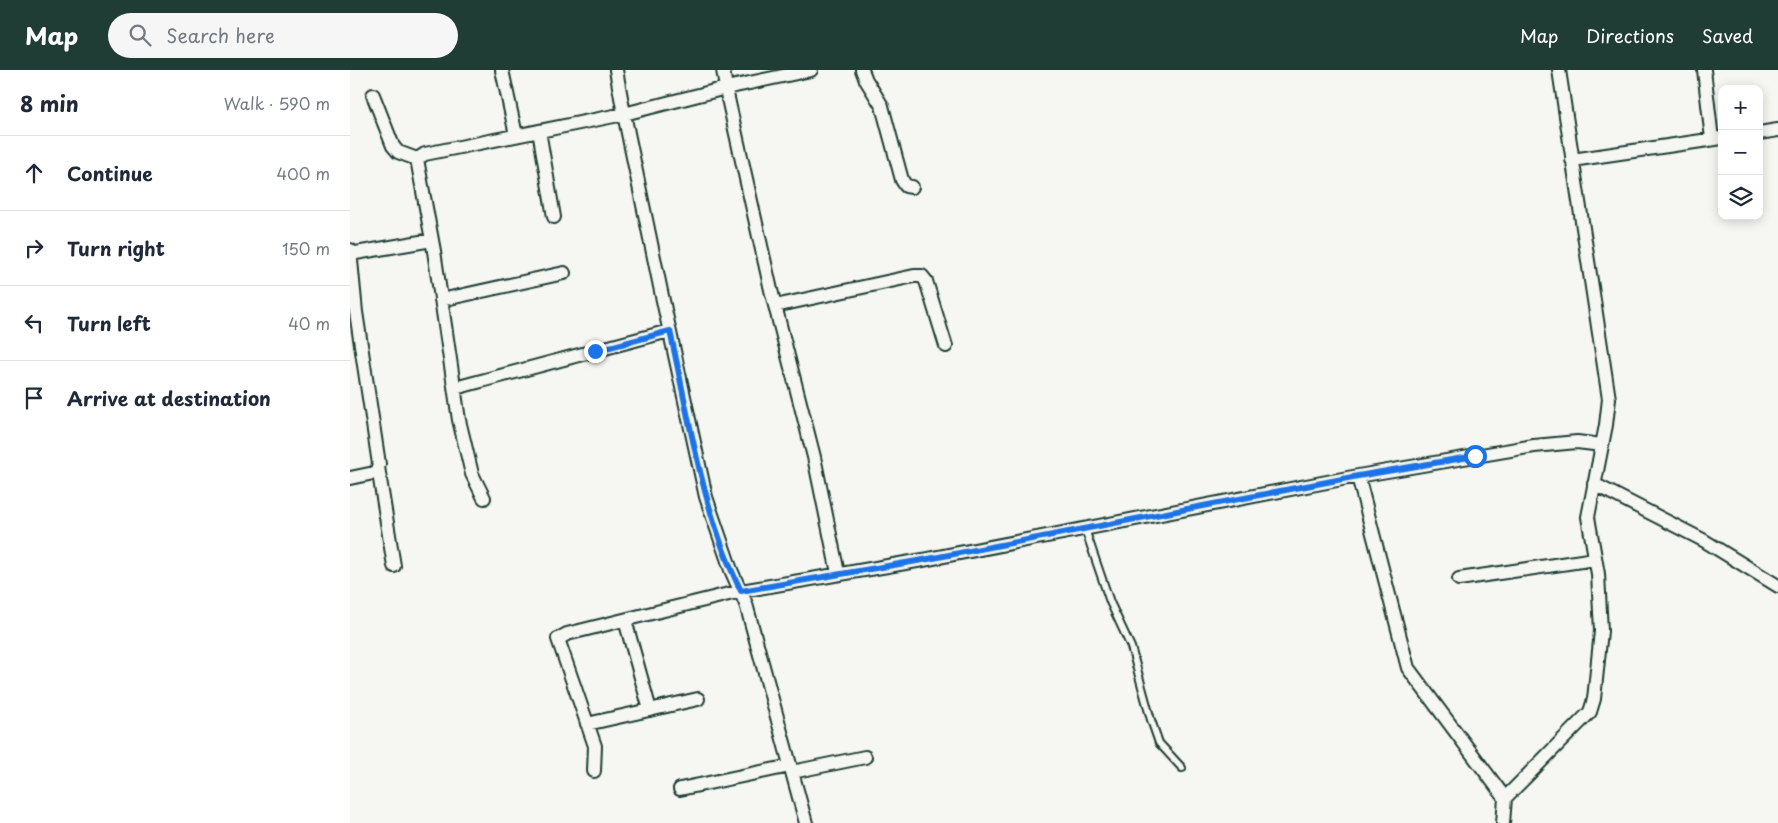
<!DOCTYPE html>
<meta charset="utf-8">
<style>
body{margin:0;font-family:"Playpen Sans",sans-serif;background:#f6f6f7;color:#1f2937}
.controls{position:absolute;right:15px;top:15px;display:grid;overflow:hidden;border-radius:10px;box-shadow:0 2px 12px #0003}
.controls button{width:45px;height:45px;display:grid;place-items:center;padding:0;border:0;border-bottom:1px solid #e0e1e3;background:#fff;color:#1f2937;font:25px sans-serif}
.stop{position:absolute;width:15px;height:15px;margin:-11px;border:4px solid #1a73e8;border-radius:50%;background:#fff}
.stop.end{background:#1a73e8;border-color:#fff;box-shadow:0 1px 5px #0008}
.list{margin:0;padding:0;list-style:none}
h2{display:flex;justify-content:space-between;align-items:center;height:65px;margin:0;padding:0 20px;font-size:21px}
h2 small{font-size:16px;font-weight:400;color:#747a83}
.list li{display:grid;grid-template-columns:32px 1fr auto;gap:15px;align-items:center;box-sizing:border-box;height:75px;padding:0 20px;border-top:1px solid #e0e1e3}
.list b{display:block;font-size:19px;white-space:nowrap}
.list em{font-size:16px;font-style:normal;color:#747a83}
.icon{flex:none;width:28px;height:28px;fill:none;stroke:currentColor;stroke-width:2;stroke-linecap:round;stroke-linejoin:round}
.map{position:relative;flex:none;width:1428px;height:753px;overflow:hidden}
header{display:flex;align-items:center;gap:30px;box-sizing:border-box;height:70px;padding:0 25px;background:#1f3d34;color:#fff}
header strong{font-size:24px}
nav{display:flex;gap:28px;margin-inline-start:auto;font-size:18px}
.search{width:350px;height:45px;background:#f6f6f7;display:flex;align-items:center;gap:12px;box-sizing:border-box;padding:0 18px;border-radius:28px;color:#747a83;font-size:19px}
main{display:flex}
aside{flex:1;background:#fff}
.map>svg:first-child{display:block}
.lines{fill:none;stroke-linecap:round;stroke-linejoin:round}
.service-casing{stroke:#1f3d34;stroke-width:10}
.minor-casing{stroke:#1f3d34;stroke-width:16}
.service{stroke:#f6f6f2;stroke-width:6}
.minor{stroke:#f6f6f2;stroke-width:12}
.route{stroke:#1a73e8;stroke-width:6}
</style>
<header>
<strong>Map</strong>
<div class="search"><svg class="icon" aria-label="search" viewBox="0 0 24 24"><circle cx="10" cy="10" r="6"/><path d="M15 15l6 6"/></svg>Search here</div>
<nav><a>Map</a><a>Directions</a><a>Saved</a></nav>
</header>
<main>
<aside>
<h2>8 min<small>Walk · 590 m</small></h2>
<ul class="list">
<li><svg class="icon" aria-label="ahead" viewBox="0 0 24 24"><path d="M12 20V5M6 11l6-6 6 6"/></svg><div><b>Continue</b></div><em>400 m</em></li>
<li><svg class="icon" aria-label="right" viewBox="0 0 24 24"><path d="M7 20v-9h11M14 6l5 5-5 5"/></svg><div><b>Turn right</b></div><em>150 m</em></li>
<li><svg class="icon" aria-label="left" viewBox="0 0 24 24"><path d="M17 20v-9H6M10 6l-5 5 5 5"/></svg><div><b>Turn left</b></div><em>40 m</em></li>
<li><svg class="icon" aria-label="arrive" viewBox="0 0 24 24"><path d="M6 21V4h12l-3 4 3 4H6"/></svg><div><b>Arrive at destination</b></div></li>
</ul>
</aside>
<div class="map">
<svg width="1428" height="753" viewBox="0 0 1428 753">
<rect width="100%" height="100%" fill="#f6f6f2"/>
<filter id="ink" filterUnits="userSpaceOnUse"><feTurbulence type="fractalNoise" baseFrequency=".02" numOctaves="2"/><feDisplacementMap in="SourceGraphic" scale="10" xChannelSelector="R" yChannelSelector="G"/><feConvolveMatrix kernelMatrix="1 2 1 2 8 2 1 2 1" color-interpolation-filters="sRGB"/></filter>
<g filter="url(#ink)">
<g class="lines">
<g class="service-casing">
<path id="service" d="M735,459L760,532L781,577L801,650L809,673L832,698"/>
</g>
<g class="minor-casing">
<path id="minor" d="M152,0L166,65
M266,0L274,44L312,226L356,427L381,500L396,534L456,753
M373,0L377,24L421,220L464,387L488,503
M512,0L516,10L532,36L552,110L556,116L562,117
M1354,0L1362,69
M23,25L43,76L48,82L67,89
M189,61L204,147
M1409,63L1428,60
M1222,90L1372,68
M0,180L6,242L29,394L27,401L24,403L0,408
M0,184L82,170
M91,230L214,203
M425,236L564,206H572L576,211L596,276
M105,318L319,261
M28,397L44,496
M1008,406L1058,598L1155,728
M1244,414L1353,470L1428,516
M134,428L122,404L109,350L84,181L67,89L75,84L274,44L376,18L461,0
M1109,509L1245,489
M275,550L300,640
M237,654L348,629
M244,701L245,676L208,569L217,564L391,521L573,490L1008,406L1184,376L1227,372L1252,375
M442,702L515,687
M330,719L440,696
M1153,753L1155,728L1240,642L1244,629L1251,561L1248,504L1238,447L1256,355L1259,329L1209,0"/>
</g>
<use href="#service" class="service"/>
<use href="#minor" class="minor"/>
</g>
</g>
<g class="lines" filter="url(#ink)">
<path class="route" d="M245,281L320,261C339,346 352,442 391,521L573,490L1008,406L1125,386"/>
</g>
</svg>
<div class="controls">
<button>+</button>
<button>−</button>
<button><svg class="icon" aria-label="layers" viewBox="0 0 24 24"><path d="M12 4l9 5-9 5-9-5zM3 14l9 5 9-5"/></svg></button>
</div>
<div class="stop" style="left:1125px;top:386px"></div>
<div class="stop end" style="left:245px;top:281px"></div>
</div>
</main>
